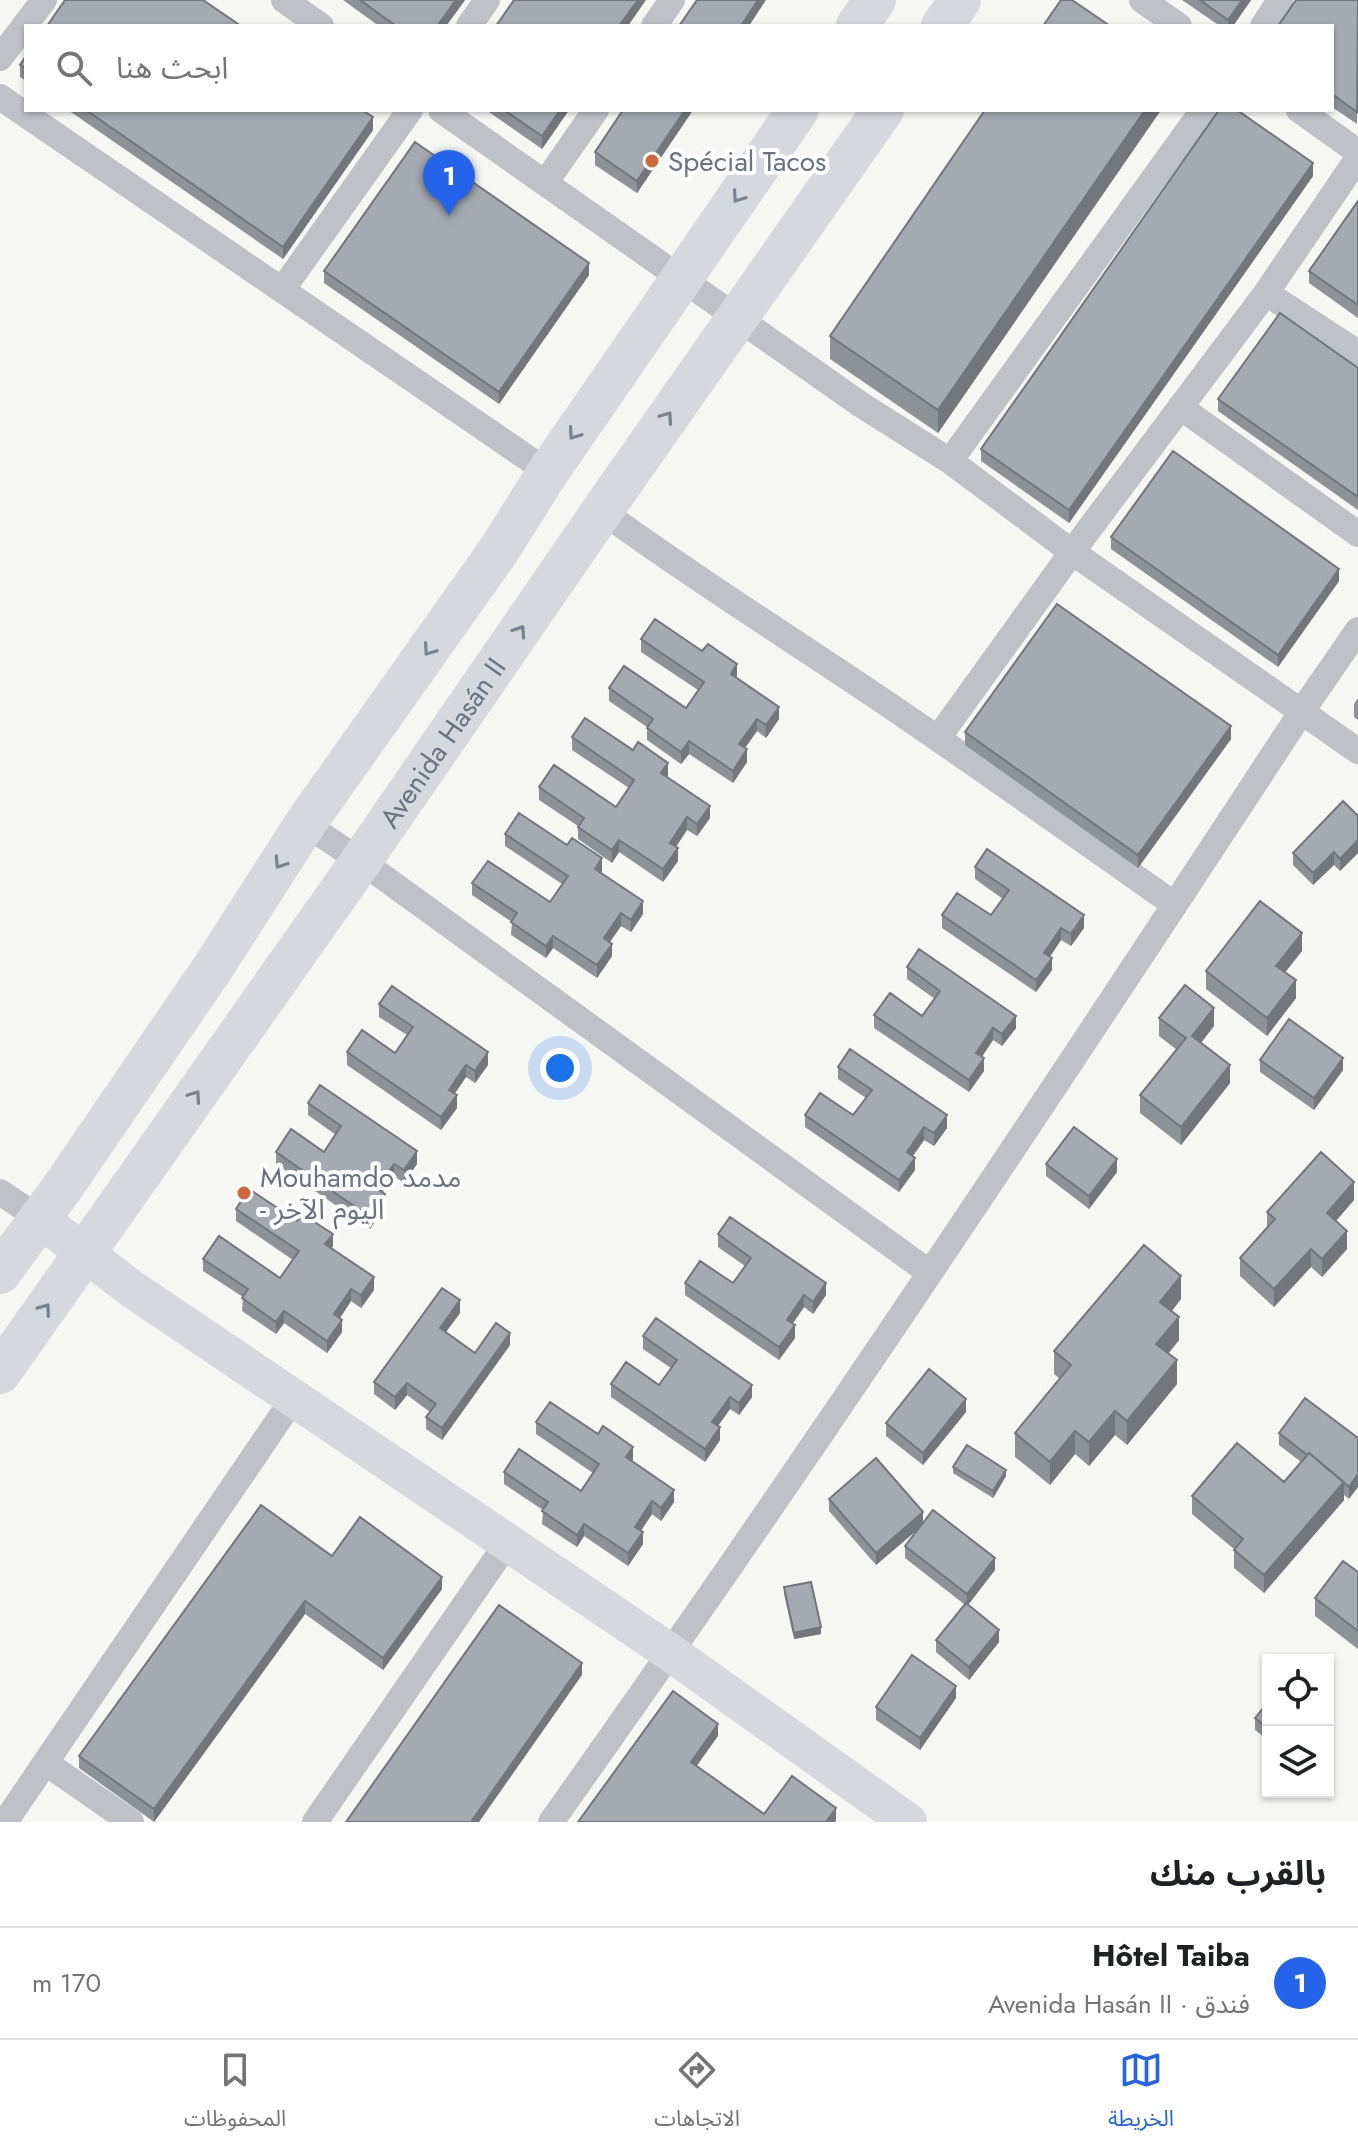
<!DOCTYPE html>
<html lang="ar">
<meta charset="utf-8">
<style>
body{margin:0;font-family:Jost,"Noto Sans Arabic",sans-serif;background:#f6f6f6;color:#202124;direction:rtl}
.controls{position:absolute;right:24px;bottom:24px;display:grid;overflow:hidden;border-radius:0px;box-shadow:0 2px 6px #0004}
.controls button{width:72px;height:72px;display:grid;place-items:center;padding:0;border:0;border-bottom:2px solid #e0e0e0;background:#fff;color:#202124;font:40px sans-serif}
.you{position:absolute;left:560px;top:1068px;width:28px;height:28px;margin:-20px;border:6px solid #fff;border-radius:50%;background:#1a73e8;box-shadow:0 0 0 12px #1a73e833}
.badge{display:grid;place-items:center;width:52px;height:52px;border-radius:50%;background:#2563eb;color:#fff;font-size:26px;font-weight:700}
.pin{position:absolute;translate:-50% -66px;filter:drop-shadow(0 2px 4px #0008)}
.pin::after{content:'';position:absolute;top:42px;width:28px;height:24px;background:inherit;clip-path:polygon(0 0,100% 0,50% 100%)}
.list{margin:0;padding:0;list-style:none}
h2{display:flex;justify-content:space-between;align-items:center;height:104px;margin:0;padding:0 32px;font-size:34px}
h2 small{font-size:26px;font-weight:400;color:#757577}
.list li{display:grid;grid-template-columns:52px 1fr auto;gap:24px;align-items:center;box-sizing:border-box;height:112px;padding:0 32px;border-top:2px solid #e0e0e0}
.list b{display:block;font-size:30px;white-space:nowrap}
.list p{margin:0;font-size:26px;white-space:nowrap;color:#757577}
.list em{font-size:26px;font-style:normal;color:#757577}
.icon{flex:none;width:44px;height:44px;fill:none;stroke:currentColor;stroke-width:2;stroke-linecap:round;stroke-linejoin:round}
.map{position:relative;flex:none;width:1358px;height:1822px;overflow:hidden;direction:ltr}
.search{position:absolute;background:#fff;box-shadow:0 2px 6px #0004;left:24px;right:24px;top:24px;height:88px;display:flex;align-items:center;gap:20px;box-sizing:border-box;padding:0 28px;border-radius:0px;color:#757577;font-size:30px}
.sheet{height:216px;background:#fff}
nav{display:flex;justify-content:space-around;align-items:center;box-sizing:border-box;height:112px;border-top:2px solid #e0e0e0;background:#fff;font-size:22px;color:#757577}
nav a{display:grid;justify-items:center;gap:4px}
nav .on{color:#2563eb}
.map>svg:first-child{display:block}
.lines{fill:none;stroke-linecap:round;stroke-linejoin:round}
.street{stroke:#bec1c5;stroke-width:26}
.secondary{stroke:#d5d8dc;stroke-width:38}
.primary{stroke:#d5d8dc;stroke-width:42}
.wall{fill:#8d9297}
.shaded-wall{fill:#73777b}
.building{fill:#a4aab0;stroke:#73777b;stroke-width:2}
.oneway{stroke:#79838f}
.poi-dot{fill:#cf673a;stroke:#fff;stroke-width:3}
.labels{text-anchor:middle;stroke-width:8;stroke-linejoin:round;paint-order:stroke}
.poi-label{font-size:28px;fill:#697481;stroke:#fff;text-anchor:start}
.street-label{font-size:28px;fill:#697481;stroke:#fff}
</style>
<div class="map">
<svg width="1358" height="1822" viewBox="0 0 1358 1822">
<rect width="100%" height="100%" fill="#f6f6f3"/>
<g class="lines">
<path class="street" d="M284,0L321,26
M1142,0L1179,26
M469,26L487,0
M654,26L672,0
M1263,26L1280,0
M0,58L44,0
M0,97L548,472
M441,110L860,404L950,461L1072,552L1358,751
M1299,110L1358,152
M545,183L596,110
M282,290L410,110
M1266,293L1358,353
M1180,407L1358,534
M950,461L1203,110
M602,511C692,577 787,636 880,699C979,766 1077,836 1175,905
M938,738L1072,552L1266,293L1358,158
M305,824L361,861L930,1273
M0,1192L40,1219
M46,1763L131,1822
M5,1822L293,1399
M315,1822L508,1542
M551,1822C810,1458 1057,1085 1302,711L1358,630"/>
<path class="secondary" d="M40,1219L132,1289L671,1653L908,1822"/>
<g class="primary">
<path d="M857,26L875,0"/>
<path d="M942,26L960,0"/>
<path d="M0,1273L62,1188L214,966L305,824L499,550L548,472L798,110"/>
<path id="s1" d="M0,1373L361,861L602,511L883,110"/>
</g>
</g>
<path class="wall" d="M343,0H465L446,26H379Z
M1182,0H1251L1233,26H1220Z
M1358,0L1357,124L1332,107V26Z
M26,56V81L20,77V65Z
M68,110H362L373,130L283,259Z
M486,110H569L542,149Z
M693,110L637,193L595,165V152Z
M985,110H1161L938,433L830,359V336Z
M1313,176L1069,523L981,461V449Z
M1358,201V318L1309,283V271Z
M324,271L589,275L499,404L324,283Z
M1358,368V510L1218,411V399Z
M1111,537L1339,581L1278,667L1111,549Z
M641,639L737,676L736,678L779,719L766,738L757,731L745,748L747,762L733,783L689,754L681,764L647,740V727L609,701V688L686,708L698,690L641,652Z
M1358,698V720L1354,717V704Z
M965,732L1231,739L1138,868L965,745Z
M572,737L668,775L667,777L710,818L697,836L687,830L676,847L678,861L663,882L619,852L612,863L578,839V826L539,800V787L616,807L629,788L572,750Z
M1358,816V853L1340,871L1334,865L1313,885L1293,865V853Z
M505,834L602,871L600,872L643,914L631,932L621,926L610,942L612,956L597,978L553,948L546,958L511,935L512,922L472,895V883L550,902L562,884L505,846Z
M975,867L1084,928L1071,946L1061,940L1050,957L1052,970L1036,992L942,928V915H991L1003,899L975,879Z
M1302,951L1285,972L1296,998L1267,1036L1206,989V971Z
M907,967L1016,1028L1002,1046L993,1040L982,1057L984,1071L969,1092L874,1028V1015L922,1016L935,999L907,979Z
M379,1004L488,1065L475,1083L466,1077L454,1094L457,1108L441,1130L347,1065V1052L395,1053L407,1035L379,1017Z
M1159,1018L1214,1026L1201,1043L1230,1083L1181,1145L1140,1113V1095L1177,1050L1159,1036Z
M1260,1060L1343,1070L1314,1110L1260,1072Z
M838,1067L947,1128L934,1146L924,1140L913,1156L915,1170L899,1192L805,1127V1115H853L866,1098L838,1079Z
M308,1103L417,1164L404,1183L394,1176L382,1193L385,1206L370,1229L276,1164V1152H324L336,1135L308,1115Z
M1046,1164L1117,1172L1089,1209L1046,1176Z
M1354,1200L1336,1221L1347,1249L1322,1277L1311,1267L1274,1307L1240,1276V1258L1267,1227V1212Z
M236,1209L333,1246L331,1248L374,1290L361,1308L351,1301L340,1318L342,1332L327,1353L284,1323L276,1334L242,1311L243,1297L203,1271V1259L280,1278L293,1260L236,1221Z
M718,1234L826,1295L813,1314L804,1307L792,1324L795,1338L779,1360L685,1295V1283H733L745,1266L718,1247Z
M1181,1299L1172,1311L1179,1340L1168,1354L1177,1384L1127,1445L1115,1435L1089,1466L1075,1454L1050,1485L1015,1457V1433L1060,1379L1054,1374V1351Z
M460,1313L446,1332L475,1353L510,1345L442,1440L426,1429V1417L430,1412L407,1395L395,1410L374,1394V1382Z
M643,1336L752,1397L739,1415L730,1409L718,1426L720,1440L705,1462L611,1397V1384L659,1385L671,1368L643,1349Z
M966,1412L923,1465L886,1436V1423Z
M536,1422L633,1459L632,1461L674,1502L661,1521L652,1514L641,1531L643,1544L628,1566L584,1536L577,1547L542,1524L543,1510L504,1484V1472L581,1491L593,1473L536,1434Z
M1279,1433L1358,1438L1349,1499L1344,1495V1500L1264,1593L1234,1568V1549L1192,1514V1496L1284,1482L1301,1462L1279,1445Z
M953,1467L1006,1476L993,1498L953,1473Z
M829,1499L923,1523L995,1570L968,1605L999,1642L969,1680L936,1652V1640L964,1604L905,1558V1546L918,1529L876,1565L829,1511Z
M332,1556L442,1589L383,1670L305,1614L154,1822L79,1768V1756Z
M1358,1572V1649L1315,1616V1598Z
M784,1587L821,1634L794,1639L784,1594Z
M956,1698L920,1750L876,1720V1707Z
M1268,1702V1740L1255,1730V1718Z"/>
<path class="shaded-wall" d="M456,0H465L446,26H437Z
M638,0H646L628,26H619Z
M758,0H766L749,26H741Z
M1242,0H1251L1233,26H1228V20Z
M560,110H569L542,149V136Z
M685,110H693L637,193V181Z
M1145,110H1161L938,433V410Z
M373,117V130L283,259V247Z
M1313,163V176L1069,523V510Z
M589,263V275L499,404V392Z
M1339,569V581L1278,667V655Z
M737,664V676L731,687V674Z
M779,707V719L766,738V725Z
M757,719V731L739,756V744Z
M1231,726V739L1138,868V855Z
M689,741V754L681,764V752Z
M747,749V762L733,783V771Z
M668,763V775L661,785V773Z
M710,806V818L697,836V824Z
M687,817V830L670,855V843Z
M619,840V852L612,863V850Z
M1358,840V853L1340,871V859Z
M678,848V861L663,882V869Z
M1334,852V865L1313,885V873Z
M602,858V871L595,881V869Z
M643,901V914L631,932V920Z
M621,913V926L604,950V938Z
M1084,915V928L1071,946V934Z
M1061,928V940L1044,965V953Z
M1302,933V951L1276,984V966Z
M553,936V948L546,958V946Z
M612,944V956L597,978V965Z
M1052,958V970L1036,992V980Z
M1296,980V998L1267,1036V1018Z
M1214,1008V1026L1192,1054V1036Z
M1016,1016V1028L1002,1046V1034Z
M993,1028V1040L976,1065V1053Z
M488,1052V1065L475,1083V1071Z
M984,1058V1071L969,1092V1080Z
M1343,1058V1070L1314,1110V1098Z
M466,1065V1077L449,1102V1090Z
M1230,1065V1083L1181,1145V1127Z
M457,1095V1108L441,1130V1117Z
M947,1115V1128L934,1146V1133Z
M924,1127V1140L907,1164V1152Z
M417,1151V1164L404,1183V1170Z
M915,1158V1170L899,1192V1180Z
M1117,1159V1172L1089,1209V1196Z
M394,1164V1176L377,1201V1189Z
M1354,1182V1200L1327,1231V1213Z
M385,1194V1206L370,1229V1217Z
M1347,1231V1249L1322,1277V1259Z
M333,1234V1246L325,1257V1244Z
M1311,1249V1267L1274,1307V1289Z
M1181,1276V1299L1160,1325V1302Z
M374,1277V1290L361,1308V1295Z
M826,1283V1295L813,1314V1302Z
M351,1289V1301L334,1327V1314Z
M804,1295V1307L787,1332V1320Z
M460,1300V1313L440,1340V1328Z
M284,1311V1323L276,1334V1322Z
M1179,1317V1340L1156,1368V1344Z
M342,1320V1332L327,1353V1341Z
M795,1325V1338L779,1360V1347Z
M510,1333V1345L442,1440V1428Z
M1177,1360V1384L1127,1445V1421Z
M407,1383V1395L395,1410V1397Z
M752,1385V1397L739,1415V1403Z
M730,1397V1409L712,1434V1422Z
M966,1399V1412L923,1465V1453Z
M1115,1411V1435L1089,1466V1442Z
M720,1427V1440L705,1462V1449Z
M1075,1431V1454L1050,1485V1462Z
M633,1447V1459L626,1469V1457Z
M1006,1470V1476L993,1498V1491Z
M1358,1474V1487L1349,1499V1487Z
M1344,1482V1500L1264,1593V1575Z
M674,1490V1502L661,1521V1508Z
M652,1501V1514L635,1539V1527Z
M923,1512V1525L876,1565V1553Z
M584,1524V1536L577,1547V1535Z
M643,1532V1544L628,1566V1553Z
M995,1558V1570L967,1606V1594Z
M442,1577V1589L383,1670V1658Z
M305,1601V1614L154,1822V1809Z
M821,1627V1634L794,1639V1633Z
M999,1630V1642L969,1680V1667Z
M582,1663V1675L479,1822H471Z
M956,1686V1698L920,1750V1738Z
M718,1724V1736L691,1774V1762Z
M836,1808V1821L835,1822H826Z"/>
<path class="building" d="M65,0H203L241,26H47Z
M360,0H456L437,26H396Z
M514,0H638L619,26H496Z
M697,0H758L741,26H679Z
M1061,0H1072L1110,26H1043Z
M1200,0H1242L1228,20Z
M1296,0H1358L1357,112L1332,94V26H1278Z
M26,56V69L20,65Z
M86,110H362L373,117L283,247Z
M504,110H560L542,136Z
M623,110H685L637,181L595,152Z
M985,110H1145L938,410L830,336Z
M1219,110H1237L1313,163L1069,510L981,449Z
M415,142L589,263L499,392L324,271Z
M1358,201V305L1309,271Z
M1280,313L1358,368V497L1218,399Z
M1173,451L1339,569L1278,655L1111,537Z
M1057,604L1231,726L1138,855L965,732Z
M655,619L702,651L708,644L737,664L731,674L779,707L766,725L757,719L739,744L747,749L733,771L689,741L681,752L647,728L653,719L609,688L624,666L686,708L704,682L641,639Z
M585,718L633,750L638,742L668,763L661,773L710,806L697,824L687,817L670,843L678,848L663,869L619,840L612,850L578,827L584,818L539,787L554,765L616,807L634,780L572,737Z
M1343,801L1358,816V840L1340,859L1334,852L1313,873L1293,853Z
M519,813L567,845L572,838L602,858L595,869L643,901L631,920L621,913L604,938L612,944L597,965L553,936L546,946L511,922L517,913L472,883L488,861L550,902L568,876L505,834Z
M987,849L1084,915L1071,934L1061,928L1044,953L1052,958L1036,980L942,915L957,893L991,915L1009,890L975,867Z
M1260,901L1302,933L1276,966L1296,980L1267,1018L1206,971Z
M919,949L1016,1016L1002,1034L993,1028L976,1053L984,1058L969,1080L874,1015L890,993L922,1016L940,991L907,967Z
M1185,985L1214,1008L1192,1036L1230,1065L1181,1127L1140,1095L1186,1038L1159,1018Z
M392,986L488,1052L475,1071L466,1065L449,1090L457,1095L441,1117L347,1052L362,1030L395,1053L413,1027L379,1004Z
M1289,1019L1343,1058L1314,1098L1260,1060Z
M850,1049L947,1115L934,1133L924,1127L907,1152L915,1158L899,1180L805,1115L820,1093L853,1115L872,1090L838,1067Z
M320,1085L417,1151L404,1170L394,1164L377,1189L385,1194L370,1217L276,1152L291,1129L324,1152L341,1126L308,1103Z
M1074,1127L1117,1159L1089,1196L1046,1164Z
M1321,1152L1354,1182L1327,1213L1347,1231L1322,1259L1311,1249L1274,1289L1240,1258L1275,1219L1267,1212Z
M249,1189L297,1221L302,1214L333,1234L325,1244L374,1277L361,1295L351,1289L334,1314L342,1320L327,1341L284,1311L276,1322L242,1298L248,1289L203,1259L219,1236L280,1278L299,1251L236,1209Z
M730,1217L826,1283L813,1302L804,1295L787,1320L795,1325L779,1347L685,1283L700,1261L733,1283L751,1258L718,1234Z
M1144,1245L1181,1276L1160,1302L1179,1317L1156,1344L1177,1360L1127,1421L1115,1411L1089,1442L1075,1431L1050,1462L1015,1433L1071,1365L1054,1351Z
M442,1288L460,1300L440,1328L475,1353L496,1323L510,1333L442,1428L426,1417L436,1404L407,1383L395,1397L374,1382Z
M656,1318L752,1385L739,1403L730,1397L712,1422L720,1427L705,1449L611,1384L626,1362L659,1385L677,1360L643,1336Z
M929,1369L966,1399L923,1453L886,1423Z
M1305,1398L1358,1438V1474L1349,1487L1309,1453L1307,1455L1279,1433Z
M550,1402L598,1434L603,1426L633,1447L626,1457L674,1490L661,1508L652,1501L635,1527L643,1532L628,1553L584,1524L577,1535L542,1511L548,1502L504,1472L519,1449L581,1491L599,1464L536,1422Z
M1237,1443L1284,1482L1309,1453L1344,1482L1264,1575L1234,1550L1243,1539L1192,1496Z
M967,1445L1006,1470L993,1491L953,1467Z
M876,1458L923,1512L876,1553L829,1499Z
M261,1505L332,1556L360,1517L442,1577L383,1658L305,1601L154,1809L79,1756Z
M933,1510L995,1558L967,1594L905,1546Z
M1343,1561L1358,1572V1631L1315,1598Z
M811,1582L821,1627L794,1633L784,1587Z
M966,1603L999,1630L969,1667L936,1640Z
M499,1605L582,1663L471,1822H346Z
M912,1655L956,1686L920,1738L876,1707Z
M673,1691L718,1724L691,1762L764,1814L792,1776L836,1808L826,1822H578Z
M1268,1702V1728L1255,1718Z"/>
<defs><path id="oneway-chevron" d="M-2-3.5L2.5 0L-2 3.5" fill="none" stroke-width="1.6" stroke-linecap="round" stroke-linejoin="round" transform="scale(2)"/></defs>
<g class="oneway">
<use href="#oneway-chevron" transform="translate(738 197) rotate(125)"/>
<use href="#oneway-chevron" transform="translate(667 417) rotate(-55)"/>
<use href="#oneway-chevron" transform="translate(574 434) rotate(125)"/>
<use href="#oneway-chevron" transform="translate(520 631) rotate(-56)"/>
<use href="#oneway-chevron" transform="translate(429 650) rotate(125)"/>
<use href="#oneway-chevron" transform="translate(280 863) rotate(123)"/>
<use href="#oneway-chevron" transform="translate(195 1096) rotate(-55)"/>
<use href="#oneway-chevron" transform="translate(45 1309) rotate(-54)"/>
</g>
<g class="poi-dot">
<circle cx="652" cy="161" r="8"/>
<circle cx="244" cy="1193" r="8"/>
</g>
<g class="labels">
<g class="poi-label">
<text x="668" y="171">Spécial Tacos</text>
<text x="260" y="1187">Mouhamdo مدمد<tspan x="260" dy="32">- اليوم الآخر</tspan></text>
</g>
<g class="street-label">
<text dy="10" stroke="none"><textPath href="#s1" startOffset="770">Avenida Hasán II</textPath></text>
</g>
</g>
</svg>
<div class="controls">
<button><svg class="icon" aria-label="locate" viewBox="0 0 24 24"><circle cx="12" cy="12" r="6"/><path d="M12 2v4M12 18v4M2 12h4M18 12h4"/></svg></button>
<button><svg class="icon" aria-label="layers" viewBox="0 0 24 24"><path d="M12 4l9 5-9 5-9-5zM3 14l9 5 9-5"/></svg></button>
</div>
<div class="you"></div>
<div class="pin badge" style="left:449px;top:216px">1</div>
<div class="search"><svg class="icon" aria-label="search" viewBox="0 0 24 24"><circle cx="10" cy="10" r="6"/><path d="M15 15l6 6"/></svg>ابحث هنا</div>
</div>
<section class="sheet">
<h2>بالقرب منك<small></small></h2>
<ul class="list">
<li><span class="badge">1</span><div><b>Hôtel Taiba</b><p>فندق · Avenida Hasán II</p></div><em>170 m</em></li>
</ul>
</section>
<nav>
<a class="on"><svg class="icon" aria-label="map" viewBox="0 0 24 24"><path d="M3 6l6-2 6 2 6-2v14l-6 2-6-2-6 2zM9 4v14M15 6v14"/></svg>الخريطة</a>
<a><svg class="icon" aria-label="directions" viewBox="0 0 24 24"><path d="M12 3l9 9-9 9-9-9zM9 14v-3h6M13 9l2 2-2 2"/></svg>الاتجاهات</a>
<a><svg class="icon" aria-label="saved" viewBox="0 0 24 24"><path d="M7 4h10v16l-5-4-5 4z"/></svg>المحفوظات</a>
</nav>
